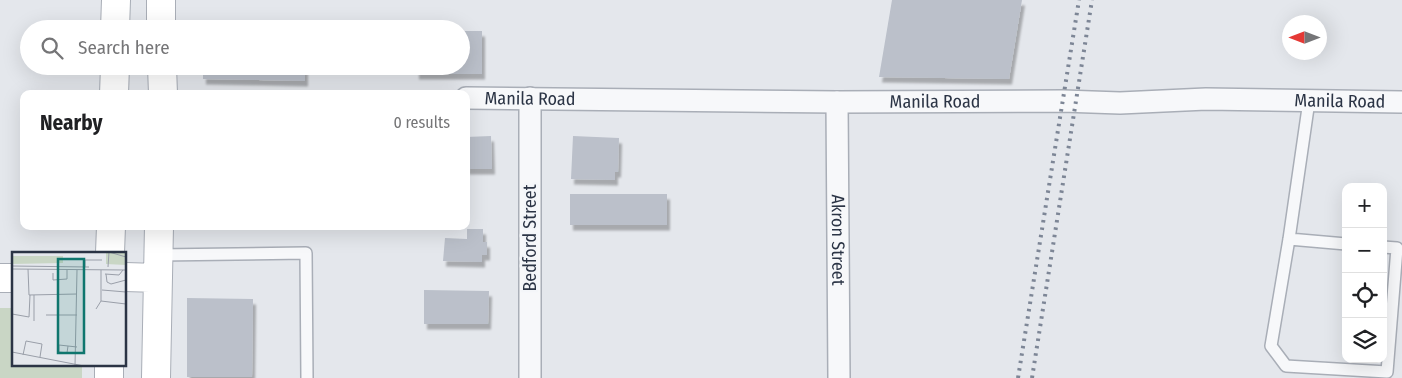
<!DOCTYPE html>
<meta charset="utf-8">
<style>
body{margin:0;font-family:"Fira Sans Condensed",sans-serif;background:#f6f6f6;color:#202124}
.controls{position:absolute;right:15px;bottom:15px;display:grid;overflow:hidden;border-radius:10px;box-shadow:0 5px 20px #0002}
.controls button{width:45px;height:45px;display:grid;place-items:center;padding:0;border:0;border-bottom:1px solid #e0e0e0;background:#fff;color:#202124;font:25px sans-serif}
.compass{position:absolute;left:1282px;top:15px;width:45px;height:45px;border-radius:50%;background:#fff;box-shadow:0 5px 20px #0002;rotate:270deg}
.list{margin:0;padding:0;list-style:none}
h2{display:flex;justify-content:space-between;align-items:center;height:65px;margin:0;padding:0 20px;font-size:21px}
h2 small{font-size:16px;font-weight:400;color:#757577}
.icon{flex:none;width:28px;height:28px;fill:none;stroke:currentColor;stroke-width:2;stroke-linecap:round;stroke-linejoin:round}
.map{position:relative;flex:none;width:1402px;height:378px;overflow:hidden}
.search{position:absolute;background:#fff;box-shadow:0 5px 20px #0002;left:20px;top:20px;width:450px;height:55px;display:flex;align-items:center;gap:12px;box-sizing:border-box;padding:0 18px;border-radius:28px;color:#757577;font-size:19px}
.panel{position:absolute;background:#fff;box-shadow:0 5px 20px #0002;left:20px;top:90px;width:450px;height:140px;border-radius:10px}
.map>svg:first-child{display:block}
.green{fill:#c9d6c5}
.building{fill:#bbc0ca;filter:url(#shadow)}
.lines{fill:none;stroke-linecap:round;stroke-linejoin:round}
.lane-casing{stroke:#a9aeb7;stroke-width:14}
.street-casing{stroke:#a9aeb7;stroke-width:24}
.secondary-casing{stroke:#a9aeb7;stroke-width:30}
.lane{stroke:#f7f8fa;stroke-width:11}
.street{stroke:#f7f8fa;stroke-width:21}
.secondary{stroke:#fff;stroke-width:28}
.rail{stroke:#7d8696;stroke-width:4;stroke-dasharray:2.5 5;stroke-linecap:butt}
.labels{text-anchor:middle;stroke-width:5;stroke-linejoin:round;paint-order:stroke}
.street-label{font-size:18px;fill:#2b3445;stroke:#f4f6f9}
.inset-road{fill:none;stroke:#9a9fa9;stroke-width:1}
.view{fill:#0f766e;fill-opacity:0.15;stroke:#0f766e;stroke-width:2.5}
.inset-edge{fill:none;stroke:#2b3445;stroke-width:2.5}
</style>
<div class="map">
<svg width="1402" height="378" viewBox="0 0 1402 378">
<defs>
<filter id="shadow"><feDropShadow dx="3" dy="5.5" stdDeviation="1" flood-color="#0004"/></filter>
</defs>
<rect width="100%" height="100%" fill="#e4e7ec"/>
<path class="green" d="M0,308H14V364H82V378H0Z"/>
<path class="building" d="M892,0H1022L1009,79L879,77Z
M461,31H482V74H416V66H461Z
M203,66H305V81L203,79Z
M491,136L492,169H466V137Z
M573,136L619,138L618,172H615V180L571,179Z
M570,194H667V225H570Z
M467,229H483V242H487V255H482V262L443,261L445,238L467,239Z
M424,290L489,291L488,324H424Z
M187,298L253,299L252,377H187Z"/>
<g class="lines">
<g class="lane-casing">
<path id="lane" d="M1309,101L1289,239L1271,346L1286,366L1387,372L1397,248L1383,247
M1289,239L1346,244
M158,255L306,253L307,378"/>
</g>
<g class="street-casing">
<g id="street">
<path id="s1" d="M466,98L837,102L1063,101L1120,103L1206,99L1402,102"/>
<path d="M530,98V378"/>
<path id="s2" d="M837,102L839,378"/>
</g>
</g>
<g class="secondary-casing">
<path id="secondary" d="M161,0V29
M115,29L116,0
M162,66L163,94
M114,94L115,66
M110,253L111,226
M125,277L158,278
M0,278H14
M109,378V364
M156,378L159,226"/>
</g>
<use href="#lane" class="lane"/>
<use href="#street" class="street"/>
<use href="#secondary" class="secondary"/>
<path class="rail" d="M1018,378L1079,0
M1032,378L1092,0"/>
</g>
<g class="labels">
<g class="street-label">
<text dy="6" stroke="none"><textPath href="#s1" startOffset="64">Manila Road</textPath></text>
<text dy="6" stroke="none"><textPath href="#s1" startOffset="469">Manila Road</textPath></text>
<text dy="6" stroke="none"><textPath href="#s1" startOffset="874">Manila Road</textPath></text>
<text transform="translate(530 238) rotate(-90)" y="6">Bedford Street</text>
<text dy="6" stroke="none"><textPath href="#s2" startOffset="138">Akron Street</textPath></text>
</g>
</g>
<g transform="translate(12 252)">
<rect width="114" height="114" fill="#e4e7ec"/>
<path d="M94,0H114V13L94,12ZM0,4H51V11L0,12Z" fill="#c9d6c5"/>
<path class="inset-road" d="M97,0L114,5M0,14L77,15M73,15V8H90M96,15L97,0M0,17L114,18M16,17L17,43L65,42M41,21V28L55,27V17M93,22L107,23L111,18M94,22L95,30L99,32L114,28M90,38L114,40M89,49L114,52M84,57L89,49V18M0,62L17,65L18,43M34,63H65M22,69V43M56,94L47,93V100L55,101L56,94L65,95M0,100L72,114M11,103L14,89L30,92L28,105M63,114L65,18"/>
<path class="view" d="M46,7H72V101H46Z"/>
<rect width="114" height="114" class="inset-edge"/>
</g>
</svg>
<div class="controls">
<button>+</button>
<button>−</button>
<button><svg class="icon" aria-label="locate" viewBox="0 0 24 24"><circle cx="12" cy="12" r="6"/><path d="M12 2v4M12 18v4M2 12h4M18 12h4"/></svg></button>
<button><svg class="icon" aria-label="layers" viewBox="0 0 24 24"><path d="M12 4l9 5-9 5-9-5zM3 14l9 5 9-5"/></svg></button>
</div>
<svg class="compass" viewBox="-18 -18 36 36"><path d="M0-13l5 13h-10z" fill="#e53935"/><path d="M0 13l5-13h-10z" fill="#757577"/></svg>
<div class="search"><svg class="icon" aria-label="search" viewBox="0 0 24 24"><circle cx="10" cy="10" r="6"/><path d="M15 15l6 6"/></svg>Search here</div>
<section class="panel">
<h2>Nearby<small>0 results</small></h2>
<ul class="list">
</ul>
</section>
</div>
